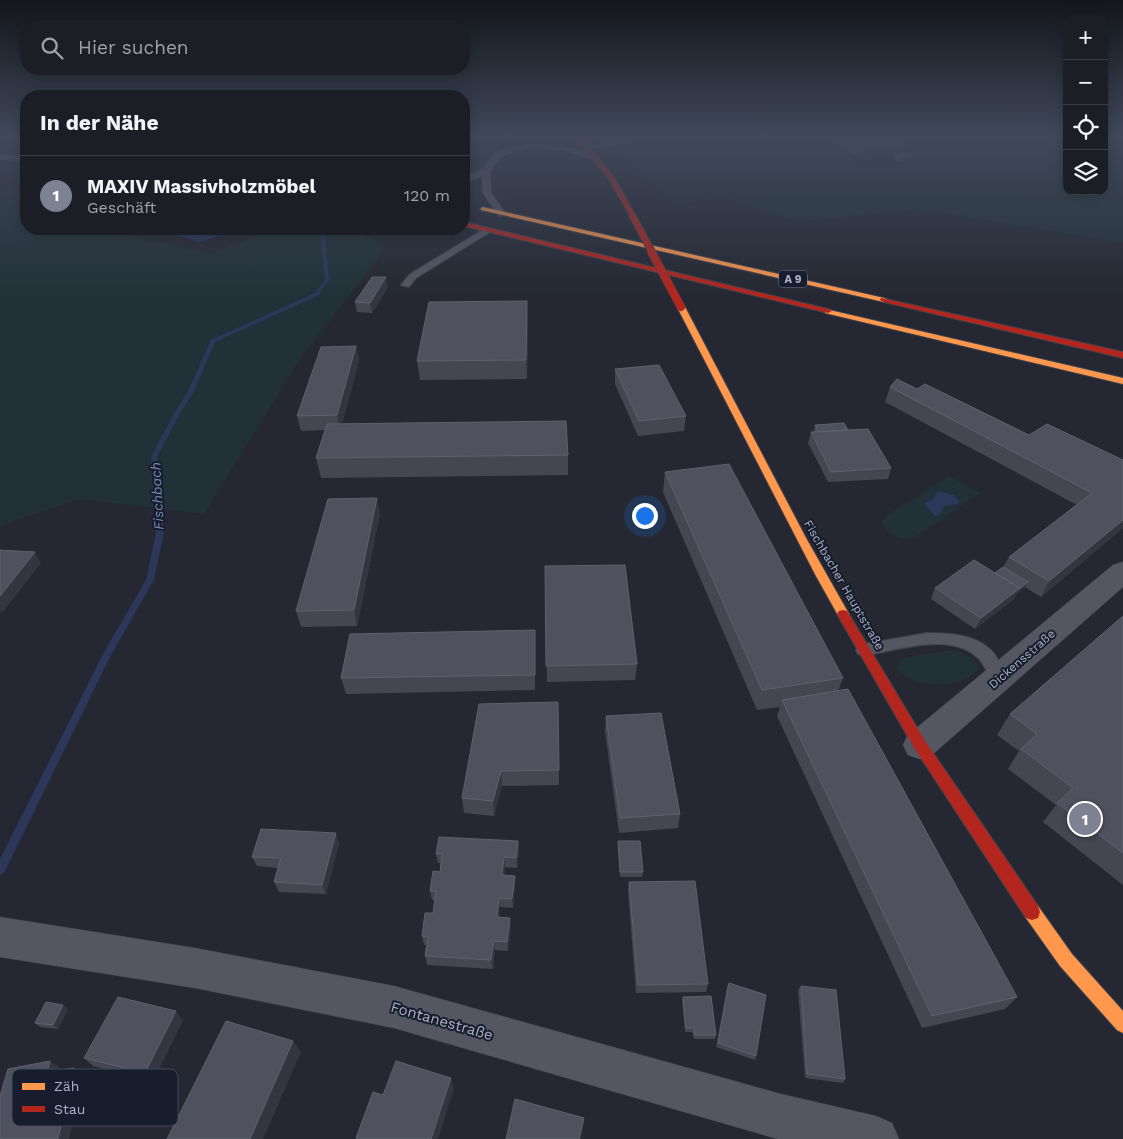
<!DOCTYPE html>
<html lang="de">
<meta charset="utf-8">
<style>
body{margin:0;font-family:"Work Sans",sans-serif;background:#292b32;color:#f1f3f6}
.controls{position:absolute;right:15px;top:15px;display:grid;overflow:hidden;border-radius:10px;box-shadow:0 2px 12px #0003}
.controls button{width:45px;height:45px;display:grid;place-items:center;padding:0;border:0;border-bottom:1px solid #3a3c43;background:#1c1e26;color:#f1f3f6;font:25px sans-serif}
.you{position:absolute;left:644px;top:515px;width:18px;height:18px;margin:-12px;border:4px solid #fff;border-radius:50%;background:#1a73e8;box-shadow:0 0 0 8px #1a73e833}
.badge{display:grid;place-items:center;width:32px;height:32px;border-radius:50%;background:#7d8192;color:#fff;font-size:16px;font-weight:700}
.pin{position:absolute;translate:-50% -50%;border:2px solid #fff;box-shadow:0 1px 5px #0006}
.list{margin:0;padding:0;list-style:none}
h2{display:flex;justify-content:space-between;align-items:center;height:65px;margin:0;padding:0 20px;font-size:21px}
h2 small{font-size:16px;font-weight:400;color:#a0a2a7}
.list li{display:grid;grid-template-columns:32px 1fr auto;gap:15px;align-items:center;box-sizing:border-box;height:80px;padding:0 20px;border-top:1px solid #3a3c43}
.list b{display:block;font-size:19px;white-space:nowrap}
.list p{margin:0;font-size:16px;white-space:nowrap;color:#a0a2a7}
.list em{font-size:16px;font-style:normal;color:#a0a2a7}
.icon{flex:none;width:28px;height:28px;fill:none;stroke:currentColor;stroke-width:2;stroke-linecap:round;stroke-linejoin:round}
.map{position:relative;flex:none;width:1123px;height:1139px;overflow:hidden}
.search{position:absolute;background:#1c1e26;box-shadow:0 2px 12px #0003;left:20px;top:20px;width:450px;height:55px;display:flex;align-items:center;gap:12px;box-sizing:border-box;padding:0 18px;border-radius:20px;color:#a0a2a7;font-size:19px}
.panel{position:absolute;background:#1c1e26;box-shadow:0 2px 12px #0003;left:20px;top:90px;width:450px;height:145px;border-radius:20px}
.map>svg:first-child{display:block}
.green{fill:#223138;fill-rule:evenodd}
.water{fill:#2c3759}
.lines{fill:none;stroke-linecap:round;stroke-linejoin:round}
.stream{fill:#2c3759;fill-rule:evenodd}
.lane-casing{stroke:#41434c;stroke-width:2}
.street-casing{stroke:#41434c;stroke-width:1}
.slow-casing{stroke:#41434c;stroke-width:2}
.jam-casing{stroke:#41434c;stroke-width:2}
.lane{fill:#545662;fill-rule:evenodd}
.street{fill:#545662;fill-rule:evenodd}
.slow{fill:#ff974d;fill-rule:evenodd}
.jam{fill:#b3261e;fill-rule:evenodd}
.jam-bridge-far1-casing{stroke:#41434c;stroke-width:8;stroke-linecap:butt}
.jam-bridge-casing{stroke:#41434c;stroke-width:9;stroke-linecap:butt}
.jam-bridge-far1{stroke:#b3261e;stroke-width:6}
.jam-bridge{stroke:#b3261e;stroke-width:8}
.wall{fill:#444752}
.shaded-wall{fill:#333640}
.building{fill:#4f525e;stroke:#5e616e}
.labels{text-anchor:middle;stroke-width:4;stroke-linejoin:round;paint-order:stroke}
.shield{fill:#181d2d;stroke:#808598;stroke-width:1}
.shield-label{font-size:11px;font-weight:bold;fill:#acb1c6}
.street-label{font-size:12px;fill:#acb1c6;stroke:#181d2d}
.water-label{font-size:14px;font-style:italic;fill:#7a89b5;stroke:#181d2d}
.near-street-label{font-size:15px;fill:#acb1c6;stroke:#181d2d}
.key{fill:#181d2d;stroke:#44495b;stroke-width:1}
.key-label{font-size:14px;fill:#acb1c6}
</style>
<div class="map">
<svg width="1123" height="1139" viewBox="0 0 1123 1139">
<rect width="100%" height="100%" fill="#252832"/>
<path class="green" d="M665,138H1067V191H1104V138H1123V243L919,209L799,222L724,196L675,205L608,147ZM902,155L913,160L866,168L856,164Z
M26,187V229H99L212,254L269,229H343L373,239L386,248L300,359L204,514L80,499L0,526V190Z
M949,476L980,493L912,539C899,539 887,536 882,522L886,516Z
M956,650L973,658L980,668C958,691 920,689 896,669L900,660L918,655Z"/>
<path class="water" d="M157,229H242L199,242Z
M938,491L954,495L959,501L958,504L944,506L940,515L935,516L924,503L932,500Z"/>
<g class="lines">
<path class="stream" d="M320,229H324L329,280L319,295L215,342L193,393L179,415L157,457L164,532L154,580L111,655L4,873L0,875V859L103,654L146,580L156,532L151,457L173,415L187,393L211,340L315,293L325,280Z"/>
<g class="lane-casing">
<path id="lane" d="M638,138H656L587,149L583,147Z
M533,144L573,149L600,158L596,160L560,150L533,148L511,152L500,158L490,171L491,193L505,213L501,216L498,215L483,193L482,176L464,183V178L483,169L494,154L506,149Z
M0,155L26,157V161L0,159Z
M486,228L493,230L416,278L409,287L401,285L410,274Z
M927,633C949,633 974,634 991,650C998,657 1002,669 1006,678L1004,683L998,685L992,683C988,675 985,665 979,659C951,631 898,650 864,656L858,654L856,650L858,646L864,644Z"/>
</g>
<g class="street-casing">
<path id="street" d="M1123,562V587L932,755L920,759L908,755L903,745L908,735L1113,565Z
M0,917L195,948L394,986L781,1094L876,1116L892,1123L899,1139H778L394,1028L195,988L0,957Z"/>
</g>
<g class="slow-casing">
<path id="slow" d="M483,207L884,298L888,300L884,302L481,210L480,209Z
M678,305L685,307L806,538L849,614L847,617H839L816,576L677,307Z
M825,309L1123,378V384L825,313Z
M1032,904L1038,906L1072,954L1123,1011V1033L1117,1030L1060,966L1026,918L1024,912L1026,906Z"/>
</g>
<g class="jam-casing">
<path id="jam" d="M575,138H581L614,177L635,215L634,216H630L609,179Z
M464,222L828,309L832,311L828,313L464,226Z
M881,298L1123,352V358L884,302L880,300Z
M843,610L847,611L925,741L1038,906L1040,912L1038,918L1032,920L1026,918L915,749L837,614L839,611Z"/>
</g>
<use href="#lane" class="lane"/>
<use href="#street" class="street"/>
<use href="#slow" class="slow"/>
<use href="#jam" class="jam"/>
<g class="jam-bridge-far1-casing">
<path id="jam-bridge-far1" d="M632,215L652,252"/>
</g>
<g class="jam-bridge-casing">
<path id="jam-bridge" d="M651,251L681,307"/>
</g>
<use href="#jam-bridge-far1" class="jam-bridge-far1"/>
<use href="#jam-bridge" class="jam-bridge"/>
</g>
<path class="wall" d="M822,138H893L898,140V142L905,149L895,151V152L862,158Z
M894,155L912,160L900,162L893,159Z
M388,287L372,313L357,312L355,302Z
M528,319L527,379L420,380L417,361Z
M356,346L359,361L342,424L568,455V475L321,478L316,458L325,430L301,431L297,416Z
M615,369L686,416L684,431L638,436L615,384Z
M890,387L917,389L1029,435L1123,460V528L1041,597L1025,587L1016,594L1014,599L975,629L931,599L935,588L995,573L1003,567L1009,557L1077,505L885,402Z
M815,425L848,430L891,468L888,479L828,482L808,443L811,432H814V430Z
M665,472L843,678L838,691L1017,997L1005,1009L922,1028L777,716L780,707L757,710L663,492Z
M380,514L357,626L301,627L296,611Z
M545,566L637,664L635,680L547,682Z
M1123,616V885L1043,822L1056,805L1008,769L1019,751L997,735L1010,714Z
M535,646V690L346,694L341,678Z
M558,702L559,785L502,786L494,816L464,813L462,798Z
M606,716L680,814L678,828L619,833L605,731Z
M518,841L519,851L517,868L505,867L504,875L515,876V886L513,908L500,907L499,917L511,927L508,951L495,950L493,969L427,965L425,956L427,945H424L422,936L433,913L435,900H432L430,891L440,872L441,863H438L436,854Z
M618,841L643,872L642,877H620L618,846Z
M339,843L326,894L279,892L274,882L278,868L257,866L252,857Z
M629,882L708,984L706,992L636,993L628,891Z
M729,983L756,1056L755,1060L716,1047L727,987Z
M801,986L845,1079L843,1083L805,1078L798,990Z
M683,997L716,1035L715,1039H694L692,1032H685L682,1001Z
M68,1009L58,1029L40,1027L35,1023Z
M183,1020L153,1081L93,1066L84,1058Z"/>
<path class="shaded-wall" d="M898,140L896,147L906,145L905,149L895,151V152L862,158L865,146Z
M913,156L912,160L900,162L901,158Z
M386,277L388,287L372,313L370,303Z
M527,301L528,319L527,379L526,360Z
M356,346L359,361L340,430L337,415Z
M377,498L380,514L357,626L354,610Z
M1123,520V528L1041,597L1049,581Z
M35,552L41,563L2,613L0,611V596Z
M1028,582L1025,587L1016,594L1014,599L975,629L981,618Z
M501,771L502,786L494,816L493,801Z
M336,833L339,843L326,894L322,885Z
M518,841L519,851L517,868L516,858Z
M504,857L505,867L503,885L502,875Z
M515,876V886L513,908L512,899Z
M499,898L500,907L498,926L497,917Z
M510,918L511,927L508,951L507,942Z
M494,941L495,950L493,969L491,960Z
M63,1005L68,1009L58,1029L53,1025Z
M176,1011L183,1020L153,1081L145,1073Z
M293,1041L301,1052L263,1139H250Z
M50,1061L60,1068L56,1080L47,1072Z
M74,1068L83,1075L69,1139H58Z
M451,1078L454,1089L438,1139H431Z
M584,1118L583,1128L581,1139H579Z"/>
<path class="building" d="M847,138H893L898,140L865,146Z
M898,142L906,145L896,147Z
M906,153L913,156L901,158L894,155Z
M372,277H386L370,303L355,302Z
M527,301L526,360L417,361L429,302Z
M356,346L337,415L297,416L321,347Z
M659,365L686,416L639,421L615,369Z
M897,379L917,389L925,384L1029,435L1047,424L1123,460V520L1049,581L1009,557L1092,493L890,387Z
M566,421L568,455L316,458L327,424Z
M844,423L848,430L818,432L815,425Z
M868,429L891,468L831,472L811,432Z
M729,464L843,678L762,690L665,472Z
M377,498L354,610L296,611L328,499Z
M0,550L35,552L0,596Z
M974,560L1020,588L981,618L935,588Z
M625,565L637,664L546,666L545,566Z
M1003,567L1028,582L1019,589L1020,588L995,573Z
M1123,616V853L1057,803L1073,788L1021,749L1037,734L1010,714Z
M535,630V675L341,678L350,634Z
M848,689L1017,997L932,1016L782,700Z
M558,702L559,770L501,771L493,801L462,798L479,704Z
M661,713L680,814L620,818L606,716Z
M261,829L336,833L322,885L274,882L281,858L252,857Z
M439,837L518,841L516,858L504,857L502,875L515,876L512,899L499,898L497,917L510,918L507,942L494,941L491,960L425,956L428,937L422,936L425,913H433L436,891H430L433,871L440,872L442,854H436Z
M618,841H640L643,872H620Z
M695,881L708,984L638,985L629,882Z
M729,983L766,995L756,1056L718,1043Z
M801,986L836,990L845,1079L807,1074Z
M711,996L716,1035H695L694,1028H686L683,997Z
M118,997L176,1011L145,1073L84,1058Z
M46,1002L63,1005L53,1025L35,1023Z
M226,1021L293,1041L250,1139H167Z
M50,1061L47,1072L74,1068L58,1139H0V1096L8,1069Z
M396,1061L451,1078L431,1139H360L356,1138L373,1092L383,1095Z
M515,1099L584,1118L579,1139H506Z"/>
<linearGradient id="sky" x2="0" y2="1"><stop stop-color="#14161c"/><stop offset="0.46" stop-color="#40485a"/><stop offset="1" stop-color="#40485a" stop-opacity="0"/></linearGradient>
<rect width="1123" height="297" fill="url(#sky)"/>
<g class="labels">
<rect class="shield" x="779" y="270.5" width="28" height="17" rx="4"/>
<g class="shield-label">
<text x="793" y="283">A 9</text>
</g>
<g class="street-label">
<text transform="translate(844 585) rotate(60)" y="4">Fischbacher Hauptstraße</text>
<text transform="translate(1022 659) rotate(-41)" y="4">Dickensstraße</text>
</g>
<g class="water-label">
<text transform="translate(157 496) rotate(-93)" y="5">Fischbach</text>
</g>
<g class="near-street-label">
<text transform="translate(442 1021) rotate(16)" y="5">Fontanestraße</text>
</g>
</g>
<rect x="12" y="1069" width="166" height="57" rx="8" class="key"/>
<rect x="22" y="1083" width="23" height="7" fill="#ff974d"/>
<rect x="22" y="1106" width="23" height="6" fill="#b3261e"/>
<g class="key-label">
<text x="54" y="1091">Zäh</text>
<text x="54" y="1114">Stau</text>
</g>
</svg>
<div class="controls">
<button>+</button>
<button>−</button>
<button><svg class="icon" aria-label="locate" viewBox="0 0 24 24"><circle cx="12" cy="12" r="6"/><path d="M12 2v4M12 18v4M2 12h4M18 12h4"/></svg></button>
<button><svg class="icon" aria-label="layers" viewBox="0 0 24 24"><path d="M12 4l9 5-9 5-9-5zM3 14l9 5 9-5"/></svg></button>
</div>
<div class="you"></div>
<div class="pin badge" style="left:1085px;top:819px">1</div>
<div class="search"><svg class="icon" aria-label="search" viewBox="0 0 24 24"><circle cx="10" cy="10" r="6"/><path d="M15 15l6 6"/></svg>Hier suchen</div>
<section class="panel">
<h2>In der Nähe<small></small></h2>
<ul class="list">
<li><span class="badge">1</span><div><b>MAXIV Massivholzmöbel</b><p>Geschäft</p></div><em>120 m</em></li>
</ul>
</section>
</div>
